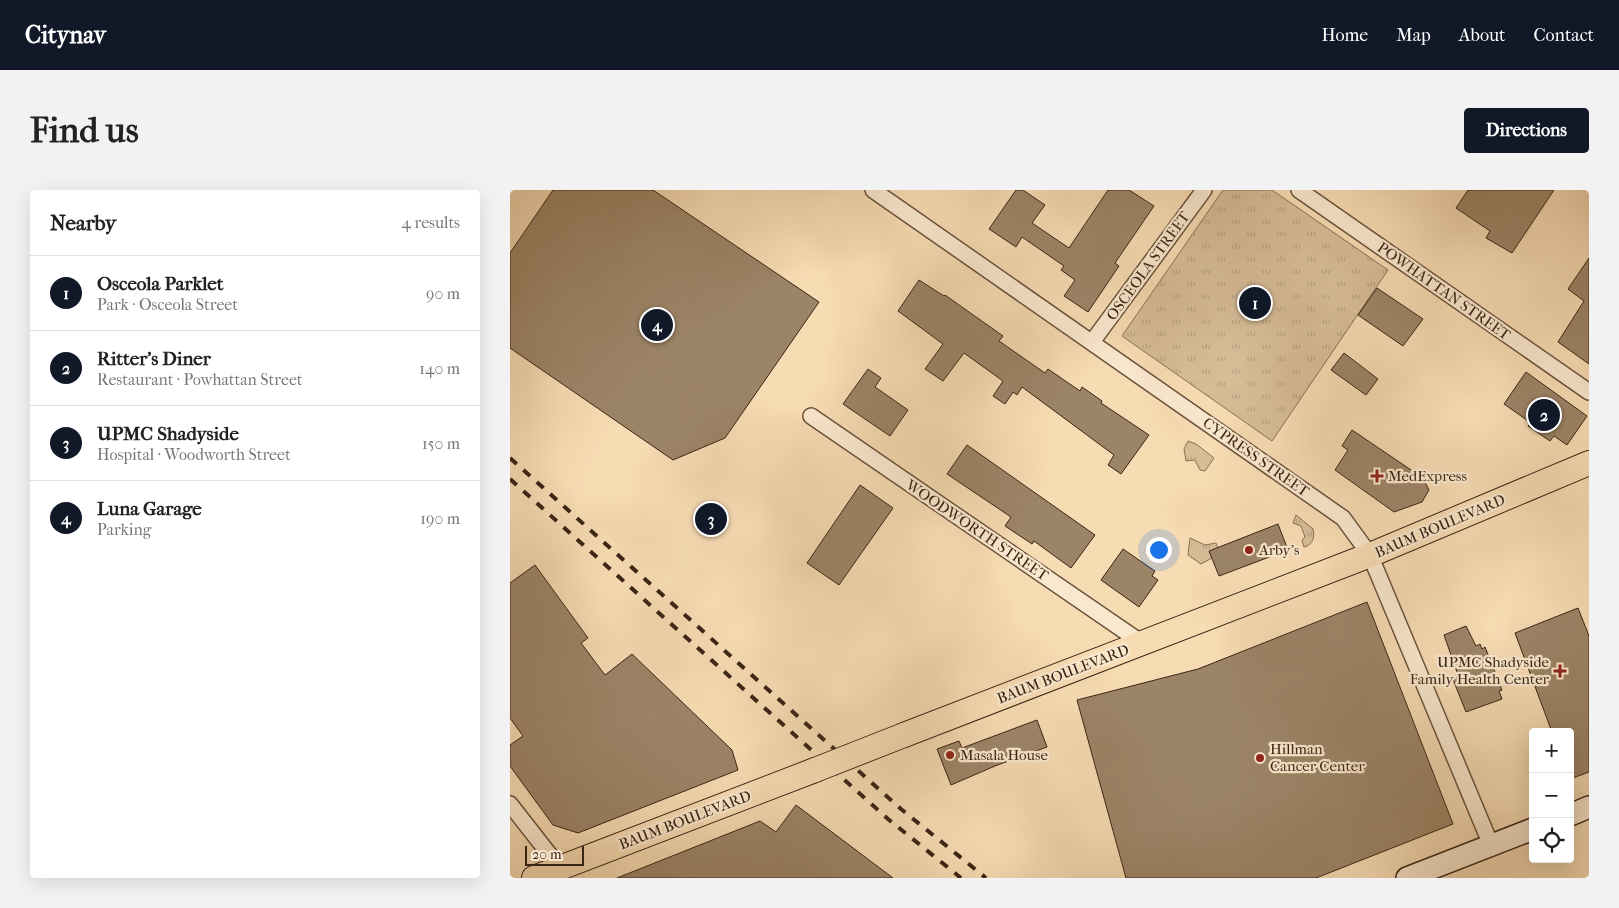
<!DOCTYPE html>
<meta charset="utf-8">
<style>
body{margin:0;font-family:"IM FELL French Canon",serif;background:#f2f2f2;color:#222}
.controls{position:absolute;right:15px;bottom:15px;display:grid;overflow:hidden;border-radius:5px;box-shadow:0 5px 20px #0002}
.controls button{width:45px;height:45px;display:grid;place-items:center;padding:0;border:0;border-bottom:1px solid #e0e0e0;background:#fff;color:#222;font:25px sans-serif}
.scale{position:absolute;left:15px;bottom:12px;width:59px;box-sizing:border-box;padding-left:5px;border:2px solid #3a2515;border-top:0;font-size:14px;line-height:18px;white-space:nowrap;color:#3a2515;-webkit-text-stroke:4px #fae8ce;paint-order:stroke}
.you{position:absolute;left:648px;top:359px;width:18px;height:18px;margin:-12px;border:4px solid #fff;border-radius:50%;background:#1a73e8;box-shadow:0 0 0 8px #1a73e833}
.badge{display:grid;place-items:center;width:32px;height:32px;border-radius:50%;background:#111827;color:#fff;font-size:16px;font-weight:700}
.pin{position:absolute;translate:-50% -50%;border:2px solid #fff;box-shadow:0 1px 5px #0006}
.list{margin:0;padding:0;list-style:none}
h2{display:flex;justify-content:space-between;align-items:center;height:65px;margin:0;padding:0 20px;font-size:21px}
h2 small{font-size:16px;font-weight:400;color:#767676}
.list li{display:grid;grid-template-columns:32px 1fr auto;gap:15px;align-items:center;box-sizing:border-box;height:75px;padding:0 20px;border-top:1px solid #e0e0e0}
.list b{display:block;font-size:19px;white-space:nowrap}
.list p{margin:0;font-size:16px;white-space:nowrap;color:#767676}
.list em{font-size:16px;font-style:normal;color:#767676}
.icon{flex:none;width:28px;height:28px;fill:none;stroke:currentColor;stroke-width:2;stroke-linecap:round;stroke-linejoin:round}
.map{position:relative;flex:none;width:1079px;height:688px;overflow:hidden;border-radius:5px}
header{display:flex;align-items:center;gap:30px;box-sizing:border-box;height:70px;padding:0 25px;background:#111827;color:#fff}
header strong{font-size:24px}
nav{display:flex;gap:28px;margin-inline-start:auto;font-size:18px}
.intro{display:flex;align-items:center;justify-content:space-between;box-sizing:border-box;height:120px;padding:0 30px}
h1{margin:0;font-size:35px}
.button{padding:12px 22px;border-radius:5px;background:#111827;color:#fff;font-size:18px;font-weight:700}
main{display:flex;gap:30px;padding:0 30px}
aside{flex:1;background:#fff;border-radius:5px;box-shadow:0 5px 20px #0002}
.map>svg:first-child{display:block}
.grass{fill:url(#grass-tufts);stroke:#887056}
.building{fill:#9c8467;stroke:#3a2515}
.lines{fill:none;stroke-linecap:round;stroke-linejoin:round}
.minor-casing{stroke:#69523c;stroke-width:18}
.secondary-casing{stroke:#3a2515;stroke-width:24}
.primary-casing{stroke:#3a2515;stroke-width:26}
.minor{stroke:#fae8ce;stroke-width:15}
.secondary{stroke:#fae8ce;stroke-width:21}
.primary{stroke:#f7dbb3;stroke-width:24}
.rail{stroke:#3a2515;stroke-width:4;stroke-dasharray:9 9;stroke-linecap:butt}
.primary-bridge-casing{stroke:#3a2515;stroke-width:26;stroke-linecap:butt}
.primary-bridge{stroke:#f7dbb3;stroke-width:24}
.poi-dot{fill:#8f2418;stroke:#fae8ce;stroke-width:2}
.labels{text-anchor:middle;stroke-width:4.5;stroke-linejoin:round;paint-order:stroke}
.street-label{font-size:15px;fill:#3a2515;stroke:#fae8ce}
.poi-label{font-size:15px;fill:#3a2515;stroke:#fae8ce;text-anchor:start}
</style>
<header>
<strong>Citynav</strong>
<nav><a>Home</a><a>Map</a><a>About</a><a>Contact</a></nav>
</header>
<div class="intro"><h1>Find us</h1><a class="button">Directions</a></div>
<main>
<aside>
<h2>Nearby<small>4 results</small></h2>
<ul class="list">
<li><span class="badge">1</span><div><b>Osceola Parklet</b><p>Park · Osceola Street</p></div><em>90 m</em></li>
<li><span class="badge">2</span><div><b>Ritter's Diner</b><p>Restaurant · Powhattan Street</p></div><em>140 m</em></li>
<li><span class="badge">3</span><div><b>UPMC Shadyside</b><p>Hospital · Woodworth Street</p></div><em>150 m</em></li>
<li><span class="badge">4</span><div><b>Luna Garage</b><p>Parking</p></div><em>190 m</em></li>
</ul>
</aside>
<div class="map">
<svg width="1079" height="688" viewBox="0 0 1079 688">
<defs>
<pattern id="grass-tufts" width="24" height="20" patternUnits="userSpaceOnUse" patternTransform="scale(1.25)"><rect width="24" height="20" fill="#d7bc98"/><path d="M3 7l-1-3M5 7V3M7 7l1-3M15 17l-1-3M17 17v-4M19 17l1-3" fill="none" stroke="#b9a182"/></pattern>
</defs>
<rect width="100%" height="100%" fill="#f7dbb3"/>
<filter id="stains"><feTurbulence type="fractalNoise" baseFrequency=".004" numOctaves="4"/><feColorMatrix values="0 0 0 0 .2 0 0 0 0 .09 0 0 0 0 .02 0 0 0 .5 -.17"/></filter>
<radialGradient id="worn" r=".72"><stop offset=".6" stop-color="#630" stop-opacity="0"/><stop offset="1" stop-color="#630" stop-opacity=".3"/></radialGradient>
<path class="grass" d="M713,0H762L878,80L762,251L612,146Z
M678,251L686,254L704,268L695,281L690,280L685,270L676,271L674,259Z
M786,325L803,339C805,347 803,355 794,357L792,350L795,347L791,336L783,333Z
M680,348L695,355L706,353L708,358L702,368L691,374L678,365Z"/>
<path class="building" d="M43,0H143L309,112L215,248L163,270L0,158V63Z
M506,0H513L535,15L522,33L559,58L598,0H619L644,16L605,73L609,76L578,122L554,106L565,90L551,80L554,76L512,47L506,57L479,39Z
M958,0H1044L1002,63L976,48L980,41L946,18Z
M1079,68V174L1048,152L1074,111L1058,99Z
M409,90L434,106L435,105L493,146L489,151L535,183L538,179L570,201L572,197L592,211L591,213L639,245L611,284L598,275L604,265L512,197L507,205L503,202L495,214L483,206L493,191L454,163L433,191L415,179L433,154L388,121Z
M867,98L913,129L893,156L848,125Z
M834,163L868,189L856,205L821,180Z
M358,179L371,188L365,197L398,220L380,246L333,214Z
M1016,182L1077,226L1057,255L1044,246L1040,251L1018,236L1021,233L994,214Z
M842,240L913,288L919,300L912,312L884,322L825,280L838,260L832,256Z
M457,255L585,345L561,378L524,351L522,354L495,336L501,327L437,284Z
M350,295L383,318L329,395L297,373Z
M768,334L778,360L709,386L699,361Z
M613,359L645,381L642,386L648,390L629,417L591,390Z
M25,375L78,448L71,453L95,485L122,464L222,560L228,580L68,643L43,635L0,576V555L13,546L0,528V393Z
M857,412L943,634L806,688H616L567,510L688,479Z
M1068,418L1079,446V582L1060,589V542H1042L1005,443Z
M956,436L966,456L970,454L972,459L975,457L992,500L989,501L992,509L956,522L942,487L948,485L934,445Z
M527,530L537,557L485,576L441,595L427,559L449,551L452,558Z
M286,615L383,688H107L250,631L266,642Z"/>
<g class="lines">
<g class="minor-casing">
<path id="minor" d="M363,0L833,328L860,365L981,655
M789,0L1079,202
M582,152L694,0
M301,226L632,453
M0,614L50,678"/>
</g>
<g class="secondary-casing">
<path id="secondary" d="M1060,625L1079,617
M897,688L1023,639"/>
</g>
<g class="primary-casing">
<path id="primary" d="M394,545L860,365L1079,273
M24,688L305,580"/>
</g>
<use href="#minor" class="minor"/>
<use href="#secondary" class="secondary"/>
<use href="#primary" class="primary"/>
<path class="rail" d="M0,268L391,619L476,688
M0,289L378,629L451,688"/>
<g class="primary-bridge-casing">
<path id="primary-bridge" d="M305,580L394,545"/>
</g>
<use href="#primary-bridge" class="primary-bridge"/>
</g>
<g class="poi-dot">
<path d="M864.5 278.5h5v5h5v5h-5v5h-5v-5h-5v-5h5z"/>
<circle cx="739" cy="360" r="5"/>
<path d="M1047.5 473.5h5v5h5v5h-5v5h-5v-5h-5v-5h5z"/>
<circle cx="440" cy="565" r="5"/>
<circle cx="750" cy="568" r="5"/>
</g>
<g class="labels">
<g class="street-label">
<text transform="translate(638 76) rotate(-54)" y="5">OSCEOLA STREET</text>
<text transform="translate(934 101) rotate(35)" y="5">POWHATTAN STREET</text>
<text transform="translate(746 267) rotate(35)" y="5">CYPRESS STREET</text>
<text transform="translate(930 336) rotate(-23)" y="5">BAUM BOULEVARD</text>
<text transform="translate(467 340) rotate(34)" y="5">WOODWORTH STREET</text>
<text transform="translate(553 484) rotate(-21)" y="5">BAUM BOULEVARD</text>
<text transform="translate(175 630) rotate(-21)" y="5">BAUM BOULEVARD</text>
</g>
<g class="poi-label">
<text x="878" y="291">MedExpress</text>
<text x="749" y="365">Arby's</text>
<text x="1039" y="477" text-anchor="end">UPMC Shadyside<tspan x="1039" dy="17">Family Health Center</tspan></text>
<text x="760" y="564">Hillman<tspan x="760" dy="17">Cancer Center</tspan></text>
<text x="450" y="570">Masala House</text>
</g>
</g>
<rect width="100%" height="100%" filter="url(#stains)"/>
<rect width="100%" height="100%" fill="url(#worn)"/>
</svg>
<div class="controls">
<button>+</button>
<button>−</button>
<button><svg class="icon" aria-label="locate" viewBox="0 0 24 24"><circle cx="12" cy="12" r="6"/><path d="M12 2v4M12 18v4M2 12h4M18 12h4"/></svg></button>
</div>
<div class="scale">20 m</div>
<div class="you"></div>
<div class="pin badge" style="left:745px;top:113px">1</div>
<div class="pin badge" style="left:1034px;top:225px">2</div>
<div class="pin badge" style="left:201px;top:329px">3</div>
<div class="pin badge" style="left:147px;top:135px">4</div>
</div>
</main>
